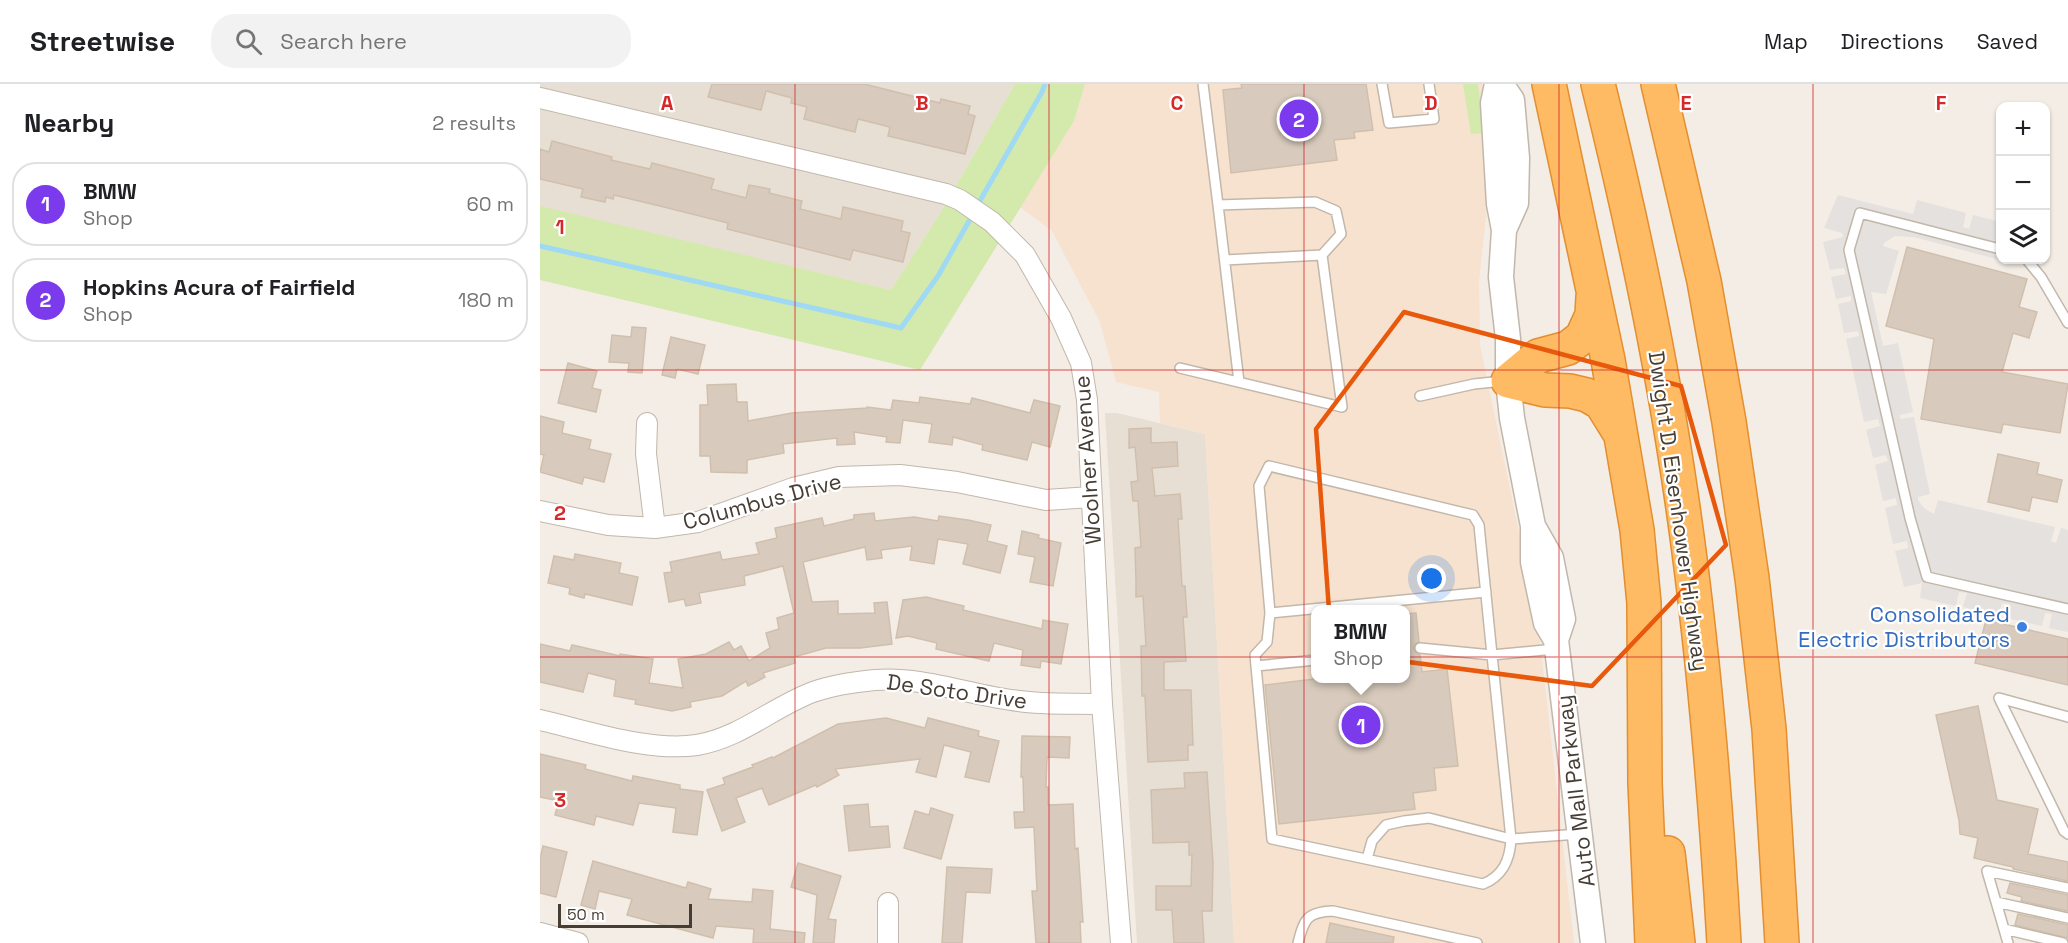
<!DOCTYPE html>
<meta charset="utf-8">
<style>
body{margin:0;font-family:"Space Grotesk",sans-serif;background:#f2f2f2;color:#202124}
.controls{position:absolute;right:18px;top:18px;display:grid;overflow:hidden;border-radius:12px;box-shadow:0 2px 4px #0004}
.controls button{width:54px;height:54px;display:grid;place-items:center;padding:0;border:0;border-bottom:2px solid #e0e0e0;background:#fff;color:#202124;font:30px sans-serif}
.scale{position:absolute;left:18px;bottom:15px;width:134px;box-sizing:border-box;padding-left:6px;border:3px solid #463d34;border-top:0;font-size:16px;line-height:21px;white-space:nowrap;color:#463d34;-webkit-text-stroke:4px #fff;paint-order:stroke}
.you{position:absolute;left:892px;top:495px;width:21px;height:21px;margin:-15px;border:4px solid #fff;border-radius:50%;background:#1a73e8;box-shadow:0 0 0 9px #1a73e833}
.badge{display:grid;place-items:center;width:39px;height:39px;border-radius:50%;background:#7c3aed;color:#fff;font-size:20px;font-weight:700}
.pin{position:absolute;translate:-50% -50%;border:3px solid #fff;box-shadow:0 2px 6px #0006}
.popup{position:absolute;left:771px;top:521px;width:99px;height:78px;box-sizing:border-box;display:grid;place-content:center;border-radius:12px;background:#fff;filter:drop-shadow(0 2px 4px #0005);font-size:20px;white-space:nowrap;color:#757577}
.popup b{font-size:22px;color:#202124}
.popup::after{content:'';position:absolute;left:50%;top:100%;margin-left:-12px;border:12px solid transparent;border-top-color:#fff}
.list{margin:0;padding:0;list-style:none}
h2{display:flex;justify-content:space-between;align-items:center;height:78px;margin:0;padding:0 24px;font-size:26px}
h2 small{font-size:20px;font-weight:400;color:#757577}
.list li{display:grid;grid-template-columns:39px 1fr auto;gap:18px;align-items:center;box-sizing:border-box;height:84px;margin:0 12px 12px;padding:0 12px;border:2px solid #e0e0e0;border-radius:24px}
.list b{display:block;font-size:22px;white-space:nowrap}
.list p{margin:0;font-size:20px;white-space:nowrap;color:#757577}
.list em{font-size:20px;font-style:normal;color:#757577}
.icon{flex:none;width:33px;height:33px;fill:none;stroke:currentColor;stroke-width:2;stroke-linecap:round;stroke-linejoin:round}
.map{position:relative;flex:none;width:1528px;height:859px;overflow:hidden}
header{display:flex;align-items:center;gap:36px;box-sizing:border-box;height:84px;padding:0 30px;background:#fff;border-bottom:2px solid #e0e0e0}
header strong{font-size:28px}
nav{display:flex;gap:33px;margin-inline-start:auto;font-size:21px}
.search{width:420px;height:54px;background:#f2f2f2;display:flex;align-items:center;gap:15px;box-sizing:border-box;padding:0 21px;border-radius:24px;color:#757577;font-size:22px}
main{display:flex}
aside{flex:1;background:#fff}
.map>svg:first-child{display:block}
.residential{fill:#e7dfd3}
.commercial{fill:#f6e2cf;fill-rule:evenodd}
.green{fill:#d4e9ac}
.parking{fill:#e4e1de}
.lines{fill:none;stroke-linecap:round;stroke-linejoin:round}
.stream{stroke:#9fd9f3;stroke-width:5}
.building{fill:#d8cbbd;stroke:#d0bfad;stroke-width:1.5}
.service-casing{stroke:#c2b7aa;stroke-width:12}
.minor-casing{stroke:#c2b7aa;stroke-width:22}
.tertiary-casing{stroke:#c2b7aa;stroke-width:27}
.motorway-casing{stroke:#e38e2f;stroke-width:36}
.service{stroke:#fff;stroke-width:9}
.minor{stroke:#fff;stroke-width:20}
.tertiary{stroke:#fff;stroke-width:24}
.motorway{stroke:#ffbb64;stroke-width:33}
.marked{fill:none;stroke:#e8590c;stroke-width:4.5;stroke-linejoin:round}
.grid{fill:none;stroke:#d62828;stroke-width:1.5;stroke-opacity:0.55}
.shop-dot{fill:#3f7fe0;stroke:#fff;stroke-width:2}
.labels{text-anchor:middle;stroke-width:4.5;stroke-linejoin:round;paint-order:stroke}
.street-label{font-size:22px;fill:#463d34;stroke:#fff}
.shop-label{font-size:22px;fill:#366cbe;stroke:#fff;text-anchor:end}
.grid-label{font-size:20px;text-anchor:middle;font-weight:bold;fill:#d62828;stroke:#fff;stroke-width:4.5;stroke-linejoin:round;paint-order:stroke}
</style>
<header>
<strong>Streetwise</strong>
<div class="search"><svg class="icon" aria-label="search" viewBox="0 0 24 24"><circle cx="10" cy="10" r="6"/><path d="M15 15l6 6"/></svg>Search here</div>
<nav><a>Map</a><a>Directions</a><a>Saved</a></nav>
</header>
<main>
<aside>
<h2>Nearby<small>2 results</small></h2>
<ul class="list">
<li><span class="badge">1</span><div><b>BMW</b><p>Shop</p></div><em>60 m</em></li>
<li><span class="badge">2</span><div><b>Hopkins Acura of Fairfield</b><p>Shop</p></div><em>180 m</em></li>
</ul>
</aside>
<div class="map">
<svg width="1528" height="859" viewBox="0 0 1528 859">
<rect width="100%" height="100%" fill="#f3ede5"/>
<path class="residential" d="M0,0H475L399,131L351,206L0,123Z
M565,329H577L665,350L694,859H597Z"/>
<path class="commercial" d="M545,0H942L948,28L950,95L939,197L940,261L998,539L1034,859H694L665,350L620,339L619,308L576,298L560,238L512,147L480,123L534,37ZM776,526H866V594H776Z"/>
<path class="green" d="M475,0H545L534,37L380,286L0,196V122L351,206L399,131Z
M923,0H938L944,49L931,50Z"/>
<path class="parking" d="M1298,111L1373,130L1377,116L1426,129L1423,143L1429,145L1433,131L1460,138V176H1476L1475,180L1374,153L1355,152L1344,159L1343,162L1359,167L1346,210L1331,208L1343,262L1358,259L1373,328L1360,331V335L1374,333L1390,410L1378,413V416L1384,424L1394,430L1398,416L1515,443L1511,457L1516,459L1521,444L1528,446V548L1509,544L1512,530L1505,529L1502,542L1466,534L1469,520L1462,519L1458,532L1423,523L1427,509L1419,508L1416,522L1380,514L1382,499L1364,503L1355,467L1368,464L1367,457L1353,460L1345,424L1357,421L1356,414L1343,417L1335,381L1348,377L1346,371L1333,374L1326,346L1340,342L1338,335L1324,338L1306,255L1319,252L1318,247L1304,249L1298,220L1311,217V212L1296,215L1291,193L1306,190L1304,184L1290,186L1283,158L1303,153L1302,149L1284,144Z"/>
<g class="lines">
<path class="stream" d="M437,122L502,8L505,0
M0,162L361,244L398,192L433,130"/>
</g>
<path class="building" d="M172,0H324L400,19L401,15L430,22L428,30L435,32L425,70L348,52L350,43L318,35L315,48L264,35L267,23L251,19L252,14L226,7L221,26L168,13Z
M701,0H826L833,46L814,48L815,54L794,56L797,76L691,89L683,6L702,4Z
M12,57L72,73L71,76L110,85L112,79L174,95L171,105L206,114L209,101L230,105L229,109L262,117L260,125L301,135L303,123L363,137L361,147L370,149L363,178L313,166L310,176L187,145L188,139L124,123L74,111L73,115L66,113L65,118L41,113L43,105L0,95V65L9,68Z
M1367,163L1487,195L1479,223L1497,228L1489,254L1473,249L1462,288L1528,300L1520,349L1463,340L1461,349L1381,335L1394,255L1346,242Z
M92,243L106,244L102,289L88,288L89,279L69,278L72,251L91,253Z
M131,253L165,261L158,290L137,285L135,294L122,291Z
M28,279L57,287L52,304L61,306L56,328L18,319Z
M196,300L197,318H207L208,337L252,329L327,324V323L351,326L353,316L379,319L380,313L430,320L432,314L490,329L494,316L520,322L510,363L492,358L487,376L442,366L443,361L413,353L412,361L389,358L392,340L363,336L360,359L346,358L347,353L314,348L315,360L297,361V354L243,360L244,369L207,376V389L171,388L170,372H160V321H168L167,301Z
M0,332L24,338L22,349L51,356L49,365L71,370L64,398L44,393L42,400L0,388L4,371L0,370Z
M611,344V359L637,358L638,382L612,384L615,412L640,410L642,435H638L642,502H645L647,533H643L646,577L624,578V606H651L653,661H648V676L608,678L605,612H602L601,562H606L603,512L596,513V497L595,464L601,463L598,417H593L591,398L598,397L595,363L589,364V345Z
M1458,370L1499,379L1497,390L1522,396L1517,418L1492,413L1489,427L1448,418Z
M334,429L335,437L374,433L398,437L399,432L428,436L451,441L447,457L467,462L460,489L423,480L428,460L398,455L394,480L370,476L372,462L341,466L342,474L327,476L325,463L263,478L272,518L298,517V530L335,529L334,519L347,518L352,560L320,564H286L254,573L255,579L223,589L225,593L208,602L206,597L182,612L150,618L151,623L132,627L95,620L96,616L74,612L76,596L48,589L43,608L0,598V560L30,567L32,561L80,572V570L113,575L109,599L143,604L138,575L166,570L189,558L194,566L201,562L209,577L230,564L226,549L239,545L237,534L254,529L243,482L204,492L205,501L159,509L161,519L146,522L144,515L129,518L124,489L132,488L130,478L180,468L182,476L219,470L216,459L237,454L235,444L282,434L284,442L314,435V431Z
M482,447L499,451L498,454L521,459L513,502L490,498L495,473L478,470Z
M35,470L81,479L79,489L98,493L92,521L45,510L44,514L29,510L30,504L8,499L14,472L34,476Z
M386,513L424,522L423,526L502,545L503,536L528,540L521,580L501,577L500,584L481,581L483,566L454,559L449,577L396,565L397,559L368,552L356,554L363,516Z
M876,529L879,558L875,560L873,564L876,569L880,571L882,588L907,585L918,682L894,684L896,706L873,709L875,725L739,740L725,601L782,594H866V530Z
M1446,536L1528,555V601L1435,579Z
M1438,622L1457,716L1498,725L1488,770L1528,778V797L1473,785V783L1434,774L1438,754L1420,750L1419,736L1396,631Z
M346,634L385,644L388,634L439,647L438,652L459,657L449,698L425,693L431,668L404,661L396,693L376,688L380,675L295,685L299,691L277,703L276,701L229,721L222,704L196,714L205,738L182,747L167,706L185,700L183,694L213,683L212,681L232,673L233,674L298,640Z
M482,652L530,653L529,674L507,673L506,703H508V721L533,720L535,765L538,764L543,838H540L541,859H496L492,807H497L494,743L475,744L474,728H484L483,693H481Z
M0,670L46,681L45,685L92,697L93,692L140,701V705L163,708L157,751L133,748L136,724L99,719L93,741L56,732L54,741L15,731L19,717L0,713Z
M667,688L673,780L672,827H662L664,859H634L632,826H616V802H651L652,771H649V758L613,759L611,706L645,704L644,689Z
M328,720L330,743L348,742L350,763L309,767L304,722Z
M391,724L413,731L401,775L364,764L375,727L389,731Z
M3,762L27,768L16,813L0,809V775Z
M53,777L146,804L148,798L171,805L168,815L212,818L213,805L233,807L230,845L265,849L264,859H213L214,845L176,842L173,854L87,831L92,815L59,807L55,825L41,821Z
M258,779L301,792L288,835L296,836L294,859H273L277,811L251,803Z
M407,783L452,785L450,809L426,808L422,859H402Z
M1470,799L1528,811V827L1481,817L1482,813L1467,809Z
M1478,830L1528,841V854L1475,841Z
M790,839L854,853L853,859H786Z"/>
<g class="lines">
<g class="service-casing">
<path id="service" d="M842,0L849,39L894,35L889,0
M678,121L699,298
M1460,165L1320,129L1309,166L1370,434L1387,493L1528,525
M685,176L782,171
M1487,176L1501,193L1528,239
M640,284L802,323L782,171L801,150L796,127L775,118L678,121L663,0
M880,312L934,300L963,297
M730,529L946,508
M1015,565L952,571L971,755L1039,750
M716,582L776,576
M1528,633L1459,614L1524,747L1528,750
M827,775L832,757L846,741L864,737L889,734L971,755C970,776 963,792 943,800L732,755L715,571L727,558L730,529L719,402L729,382L933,431L939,441L952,571L880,564
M1456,818L1528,834
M1464,845L1523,859
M758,859C764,835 767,828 793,827L937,859
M1468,859L1447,787L1528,804"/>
</g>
<g class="minor-casing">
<path id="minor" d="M0,14L406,110L420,116L452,138L485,171L521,234L541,279L547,316L562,620L581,859
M107,339L106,370L115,444
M0,427L68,441L115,444L158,438L253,404L299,393L360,391L417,398L506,416L551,413
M0,636C48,647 108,668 157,661C200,654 233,623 273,608C293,601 314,598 335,596C384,592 432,612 479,617C506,621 534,619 562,620
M0,849L38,859
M348,859V819"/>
</g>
<g class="tertiary-casing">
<path id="tertiary" d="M957,0L953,19L959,120L964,146L961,193L968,255V297L972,334L993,442V478L1006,539L1016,556
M961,0L972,16L977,74L976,119L964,146
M994,444L1011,474L1023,535L1016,556L1053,859"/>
</g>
<g class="motorway-casing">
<path id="motorway" d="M1009,0L1068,276L1097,446L1104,519L1105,699L1112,859
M1058,0C1090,129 1118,259 1138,390C1162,546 1175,702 1184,859
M1118,0L1164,197L1189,338L1212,494L1229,645L1242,859
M968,297L998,272L1028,264L1042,253L1052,231L1053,213
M968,297L1005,306L1030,307L1047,311L1061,319L1079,348
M1128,769L1138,859"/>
</g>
<use href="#service" class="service"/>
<use href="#minor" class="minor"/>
<use href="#tertiary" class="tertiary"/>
<use href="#motorway" class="motorway"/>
</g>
<path class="marked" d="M864,228L1141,302L1186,461L1052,602L792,568L776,345Z"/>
<path class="grid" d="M255,0V859M509,0V859M764,0V859M1019,0V859M1273,0V859M0,286H1528M0,573H1528"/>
<circle class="shop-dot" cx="1482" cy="543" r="6"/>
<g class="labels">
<g class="street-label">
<text transform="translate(547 376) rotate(-94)" y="8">Woolner Avenue</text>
<text transform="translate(222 417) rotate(-15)" y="8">Columbus Drive</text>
<text transform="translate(1139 427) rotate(82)" y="8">Dwight D. Eisenhower Highway</text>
<text transform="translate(417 607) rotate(8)" y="8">De Soto Drive</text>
<text transform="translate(1035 707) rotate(-97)" y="8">Auto Mall Parkway</text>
</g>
<g class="shop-label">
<text x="1470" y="538">Consolidated<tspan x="1470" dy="25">Electric Distributors</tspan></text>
</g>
</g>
<g class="grid-label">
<text x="127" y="26">A</text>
<text x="382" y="26">B</text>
<text x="637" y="26">C</text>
<text x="891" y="26">D</text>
<text x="1146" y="26">E</text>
<text x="1401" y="26">F</text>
<text x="20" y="150">1</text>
<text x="20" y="436">2</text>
<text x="20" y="723">3</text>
</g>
</svg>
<div class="controls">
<button>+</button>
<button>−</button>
<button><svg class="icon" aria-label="layers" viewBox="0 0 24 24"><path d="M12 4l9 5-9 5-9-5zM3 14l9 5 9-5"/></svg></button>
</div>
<div class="scale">50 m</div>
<div class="you"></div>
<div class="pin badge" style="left:821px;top:641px">1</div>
<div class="popup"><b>BMW</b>Shop</div>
<div class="pin badge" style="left:759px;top:35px">2</div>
</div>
</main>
